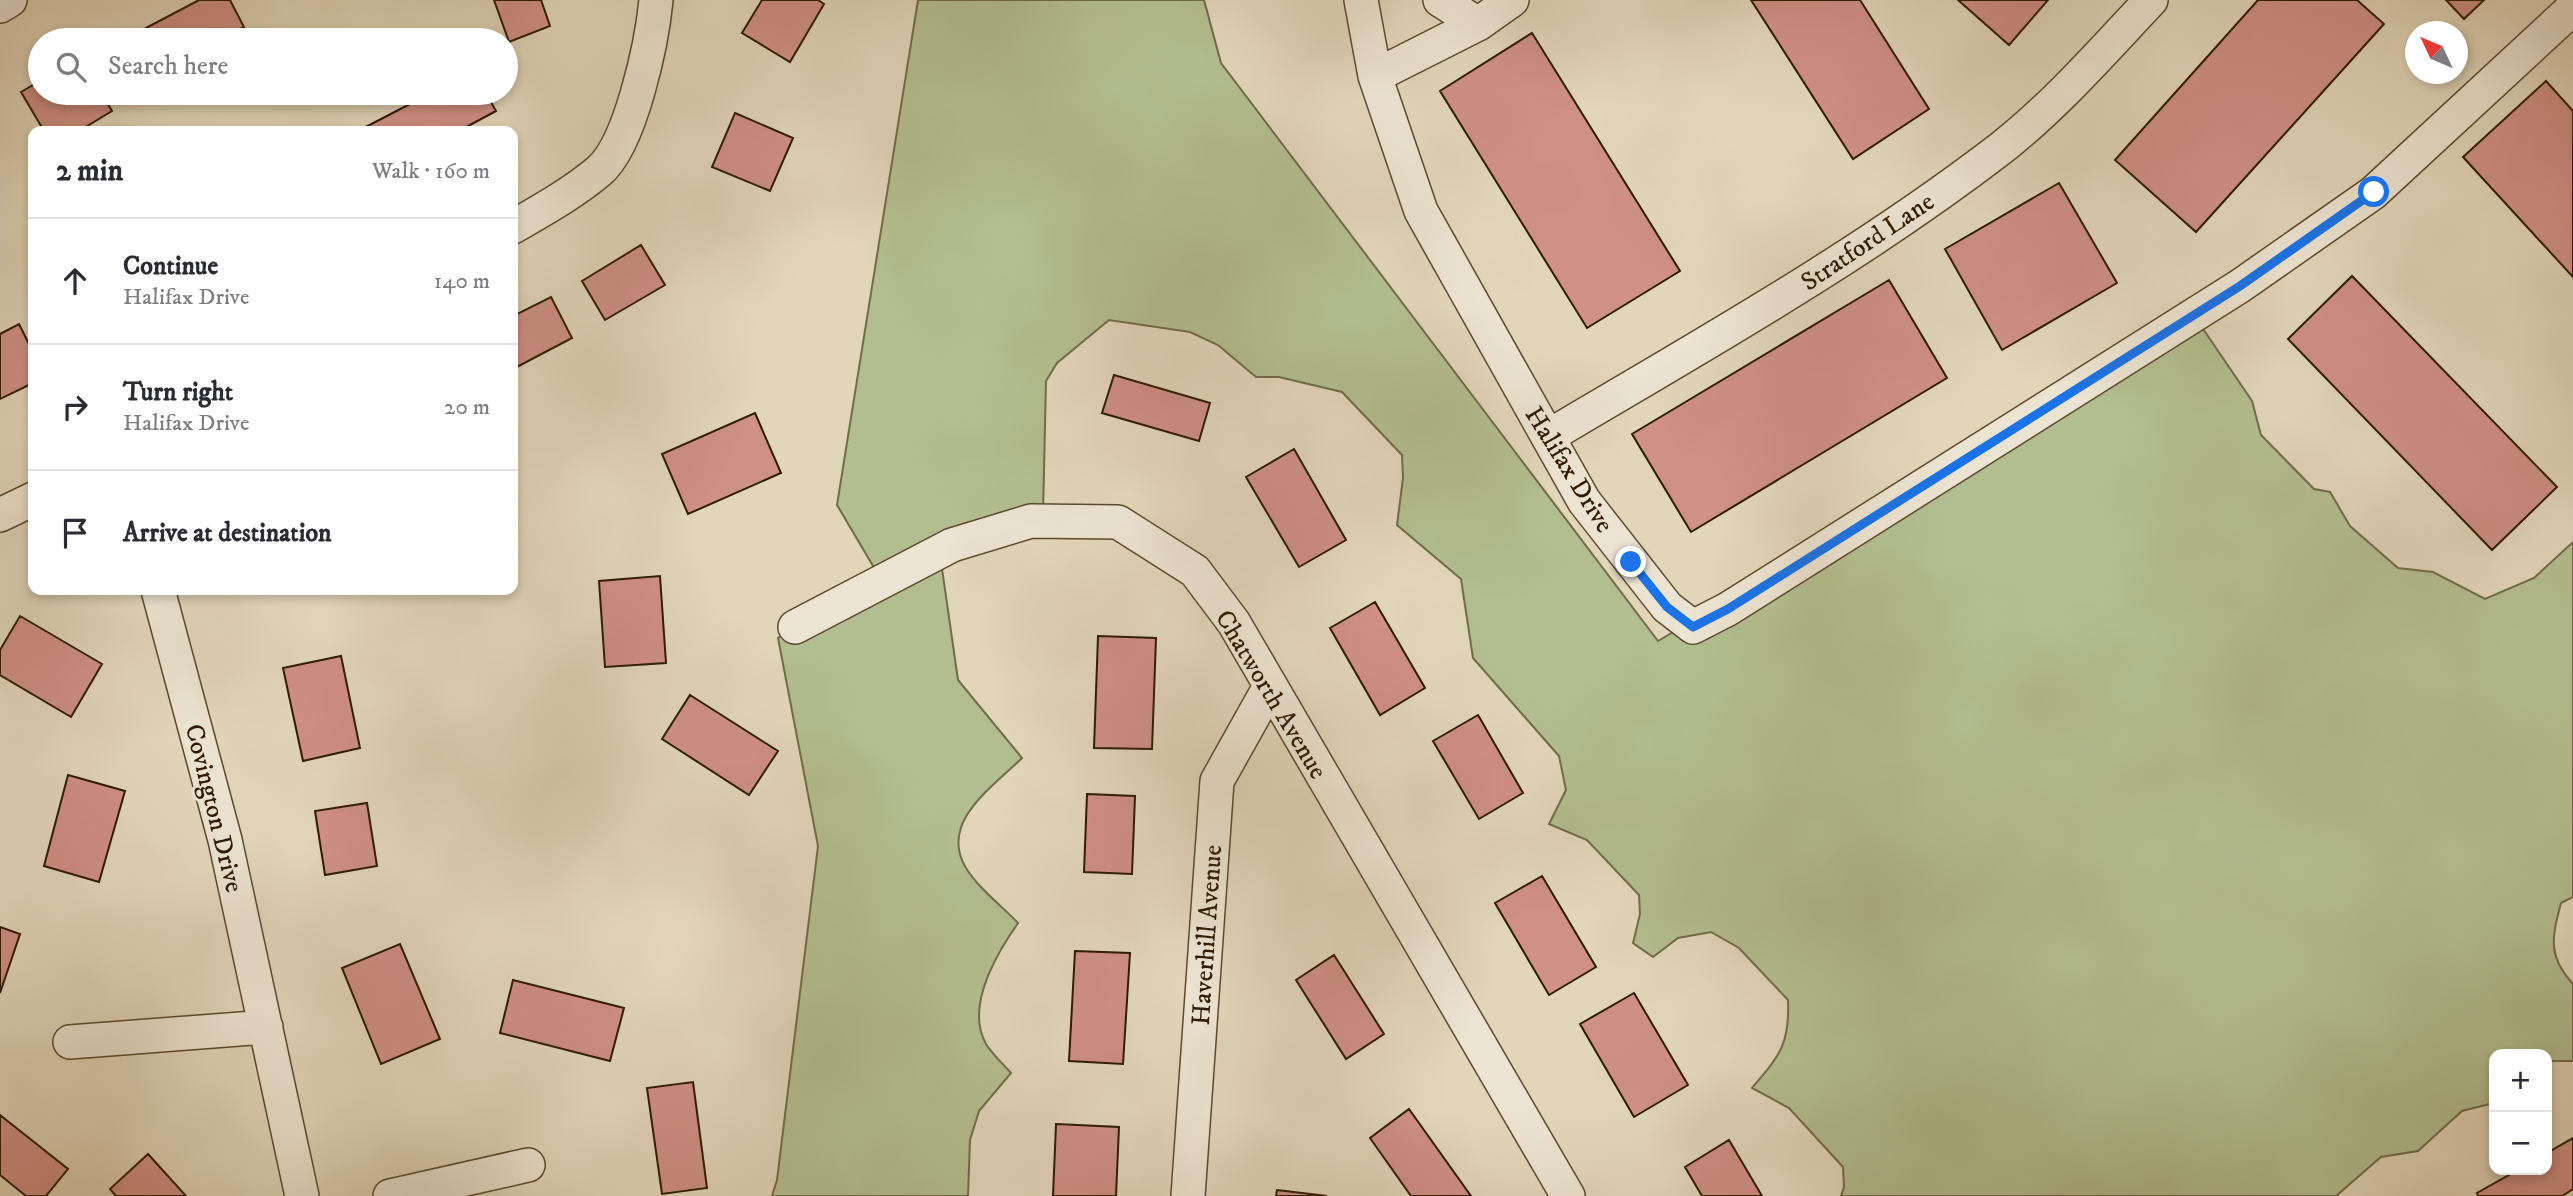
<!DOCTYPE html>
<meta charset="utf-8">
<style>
body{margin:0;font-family:"IM FELL DW Pica",serif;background:#f2f2f3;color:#2b2b33}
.controls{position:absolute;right:21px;bottom:21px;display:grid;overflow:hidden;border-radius:14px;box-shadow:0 4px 10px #0003}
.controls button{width:63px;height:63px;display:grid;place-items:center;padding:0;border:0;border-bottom:2px solid #e1e1e2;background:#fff;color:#2b2b33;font:35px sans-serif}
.compass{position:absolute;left:2405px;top:21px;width:63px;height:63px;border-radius:50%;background:#fff;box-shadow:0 4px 10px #0003;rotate:314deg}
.stop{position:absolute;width:21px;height:21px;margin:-16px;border:5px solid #1a73e8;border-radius:50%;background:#fff}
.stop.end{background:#1a73e8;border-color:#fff;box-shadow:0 2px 7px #0008}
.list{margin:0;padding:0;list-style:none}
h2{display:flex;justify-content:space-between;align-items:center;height:91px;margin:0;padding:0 28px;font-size:30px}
h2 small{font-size:23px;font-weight:400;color:#7c7c81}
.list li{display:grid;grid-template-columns:46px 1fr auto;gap:21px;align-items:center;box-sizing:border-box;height:126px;padding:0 28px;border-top:2px solid #e1e1e2}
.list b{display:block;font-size:26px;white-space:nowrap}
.list p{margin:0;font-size:23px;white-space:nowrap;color:#7c7c81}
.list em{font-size:23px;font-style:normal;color:#7c7c81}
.icon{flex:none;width:38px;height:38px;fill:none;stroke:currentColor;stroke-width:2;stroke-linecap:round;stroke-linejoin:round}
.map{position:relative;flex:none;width:2573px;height:1196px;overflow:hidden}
.search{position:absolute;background:#fff;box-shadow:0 4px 10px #0003;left:28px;top:28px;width:490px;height:77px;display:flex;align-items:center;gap:18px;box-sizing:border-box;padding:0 24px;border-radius:38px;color:#7c7c81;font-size:26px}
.panel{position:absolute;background:#fff;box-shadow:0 4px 10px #0003;left:28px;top:126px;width:490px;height:469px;border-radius:14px}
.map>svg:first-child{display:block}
.green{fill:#b3be90;stroke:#706c48;stroke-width:2}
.building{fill:#cf9085;stroke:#2e1a00;stroke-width:2}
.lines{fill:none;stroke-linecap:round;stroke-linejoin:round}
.street-casing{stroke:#5b492e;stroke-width:36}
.street{stroke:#ece4d2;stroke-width:33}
.route{stroke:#1a73e8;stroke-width:9}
.labels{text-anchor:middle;stroke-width:6;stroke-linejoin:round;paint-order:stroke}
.street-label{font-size:26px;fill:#2e1a00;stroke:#ece4d2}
</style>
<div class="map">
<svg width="2573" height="1196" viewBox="0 0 2573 1196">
<rect width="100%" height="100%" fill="#e2d6ba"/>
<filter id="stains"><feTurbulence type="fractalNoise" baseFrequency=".00286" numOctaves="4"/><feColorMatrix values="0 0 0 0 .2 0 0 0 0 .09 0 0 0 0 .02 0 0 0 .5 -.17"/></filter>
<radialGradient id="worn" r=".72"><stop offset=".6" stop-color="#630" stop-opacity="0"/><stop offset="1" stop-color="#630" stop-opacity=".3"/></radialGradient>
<path class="green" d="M918,0H1204L1221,63L1658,641L2197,320L2252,401L2261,435L2314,489L2330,492L2350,526L2398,568L2433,572L2485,599L2534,578L2573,542V897L2561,903C2552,937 2547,956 2573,984V1061H2551L2547,1065V1054H2494V1103L2462,1111L2418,1151L2381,1157L2336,1196H1841L1844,1187L1843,1167L1789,1108L1752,1088C1779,1056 1790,1045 1788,1000L1739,948L1711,932L1678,938L1653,957L1633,943L1640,914L1639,895L1587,840L1549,824L1566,790L1559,756L1473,658L1461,579L1397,525L1403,478L1402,455L1342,392L1279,377H1256L1218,345L1190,332L1109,320L1057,363L1046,381L1043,515L939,548L958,680L1022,758C994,786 938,822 966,868C978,888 1002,906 1018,923C997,953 965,1007 986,1044C992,1054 1003,1064 1011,1073L979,1111L970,1140L968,1196H772L777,1180L818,846L778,638L876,571L837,505Z"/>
<path class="building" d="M199,0H230L244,27L220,40H153L146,28Z
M494,0H541L550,26L509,42Z
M762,0H818L824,4L790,62L742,33Z
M1751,0H1860L1929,109L1853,159Z
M1958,0H2048L2009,45Z
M2258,0H2357L2384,24L2196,232L2115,160Z
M2446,0H2484L2464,19Z
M1532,33L1680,271L1587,328L1440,91Z
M40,81V93H101L112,111L79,131H44L21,92Z
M2546,81L2573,111V277L2463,157Z
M431,93H486L496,111L459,131H358Z
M735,113L793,138L770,191L712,167Z
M2059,183L2117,283L2002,350L1945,249Z
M641,245L665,285L605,320L582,281Z
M2352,276L2557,487L2492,550L2288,339Z
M1889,280L1947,378L1691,532L1632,434Z
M551,297L572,338L513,369V316Z
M19,324L33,352V383L0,399V334Z
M1114,375L1210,403L1199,441L1102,413Z
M755,413L781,473L688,514L662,454Z
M1294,449L1346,540L1299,567L1246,477Z
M660,576L666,663L605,667L599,581Z
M1375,602L1425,688L1380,715L1330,628Z
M20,616L102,664L71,717L0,675V650Z
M1098,636L1156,638L1152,749L1094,748Z
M341,656L360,748L303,761L283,668Z
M690,695L778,751L749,795L662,739Z
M1478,715L1523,793L1479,819L1433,741Z
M68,775L125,791L99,882L44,866Z
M1087,794L1135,796L1132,874L1084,872Z
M367,803L377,866L325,875L315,811Z
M1542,876L1596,967L1549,995L1495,903Z
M0,927L20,934L0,993Z
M400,944L440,1039L381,1064L342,968Z
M1075,951L1130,953L1123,1064L1069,1061Z
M1334,955L1384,1034L1346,1059L1296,980Z
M513,980L624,1008L610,1061L500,1033Z
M1634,993L1688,1085L1634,1117L1580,1024Z
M693,1082L707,1188L662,1194L647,1088Z
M1409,1109L1471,1196H1411L1370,1138Z
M0,1115L68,1169L46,1196H26L0,1175Z
M1056,1124L1119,1127L1116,1196H1053Z
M2573,1138V1189L2562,1196H2478L2477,1193L2518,1170H2547V1153Z
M1729,1140L1762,1196H1702L1685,1167Z
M148,1154L186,1196H116L110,1189Z
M1277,1190L1327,1196H1276Z"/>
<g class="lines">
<g class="street-casing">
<path id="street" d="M1361,0L1375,76L1421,211L1584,501L1667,607L1693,627L1728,609L2240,286L2373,193L2573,8
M1440,0L1478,24
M0,6L10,0
M1375,76L1478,24L1512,0
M513,227C542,210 573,193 599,171C631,144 652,42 656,0
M1549,436C1702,345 1858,258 2000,149C2055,106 2103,51 2151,0
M0,515L33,499
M158,590L225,840L302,1196
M795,627L952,545L1031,521L1118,522L1195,571L1234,623L1568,1196
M70,1042L266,1027
M390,1196L528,1165
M1188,1196L1217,781L1269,688"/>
</g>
<use href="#street" class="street"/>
</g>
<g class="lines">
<path class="route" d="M1631,562L1667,607L1693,627L1728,609L2240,286L2374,192"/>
</g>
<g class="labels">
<g class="street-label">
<text transform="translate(1867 241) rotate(-34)" y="9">Stratford Lane</text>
<text transform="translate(1570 469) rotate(58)" y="9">Halifax Drive</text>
<text transform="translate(1272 694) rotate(59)" y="9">Chatworth Avenue</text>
<text transform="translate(215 808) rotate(76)" y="9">Covington Drive</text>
<text transform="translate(1206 935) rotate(-86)" y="9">Haverhill Avenue</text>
</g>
</g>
<rect width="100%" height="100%" filter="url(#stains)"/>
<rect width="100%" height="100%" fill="url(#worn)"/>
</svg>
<div class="controls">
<button>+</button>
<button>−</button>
</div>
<svg class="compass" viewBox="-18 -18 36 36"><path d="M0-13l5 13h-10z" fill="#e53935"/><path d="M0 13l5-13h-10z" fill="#7c7c81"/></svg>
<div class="stop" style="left:2374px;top:192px"></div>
<div class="stop end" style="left:1631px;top:562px"></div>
<div class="search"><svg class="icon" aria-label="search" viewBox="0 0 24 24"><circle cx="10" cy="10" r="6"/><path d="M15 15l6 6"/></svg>Search here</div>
<section class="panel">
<h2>2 min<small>Walk · 160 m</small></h2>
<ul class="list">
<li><svg class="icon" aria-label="ahead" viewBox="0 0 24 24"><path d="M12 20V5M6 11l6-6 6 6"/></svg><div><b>Continue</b><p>Halifax Drive</p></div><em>140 m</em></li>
<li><svg class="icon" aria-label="right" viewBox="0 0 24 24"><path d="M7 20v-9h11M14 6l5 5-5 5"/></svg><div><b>Turn right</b><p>Halifax Drive</p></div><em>20 m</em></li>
<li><svg class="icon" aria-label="arrive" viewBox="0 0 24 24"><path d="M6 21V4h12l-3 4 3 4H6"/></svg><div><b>Arrive at destination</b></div></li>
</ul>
</section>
</div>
